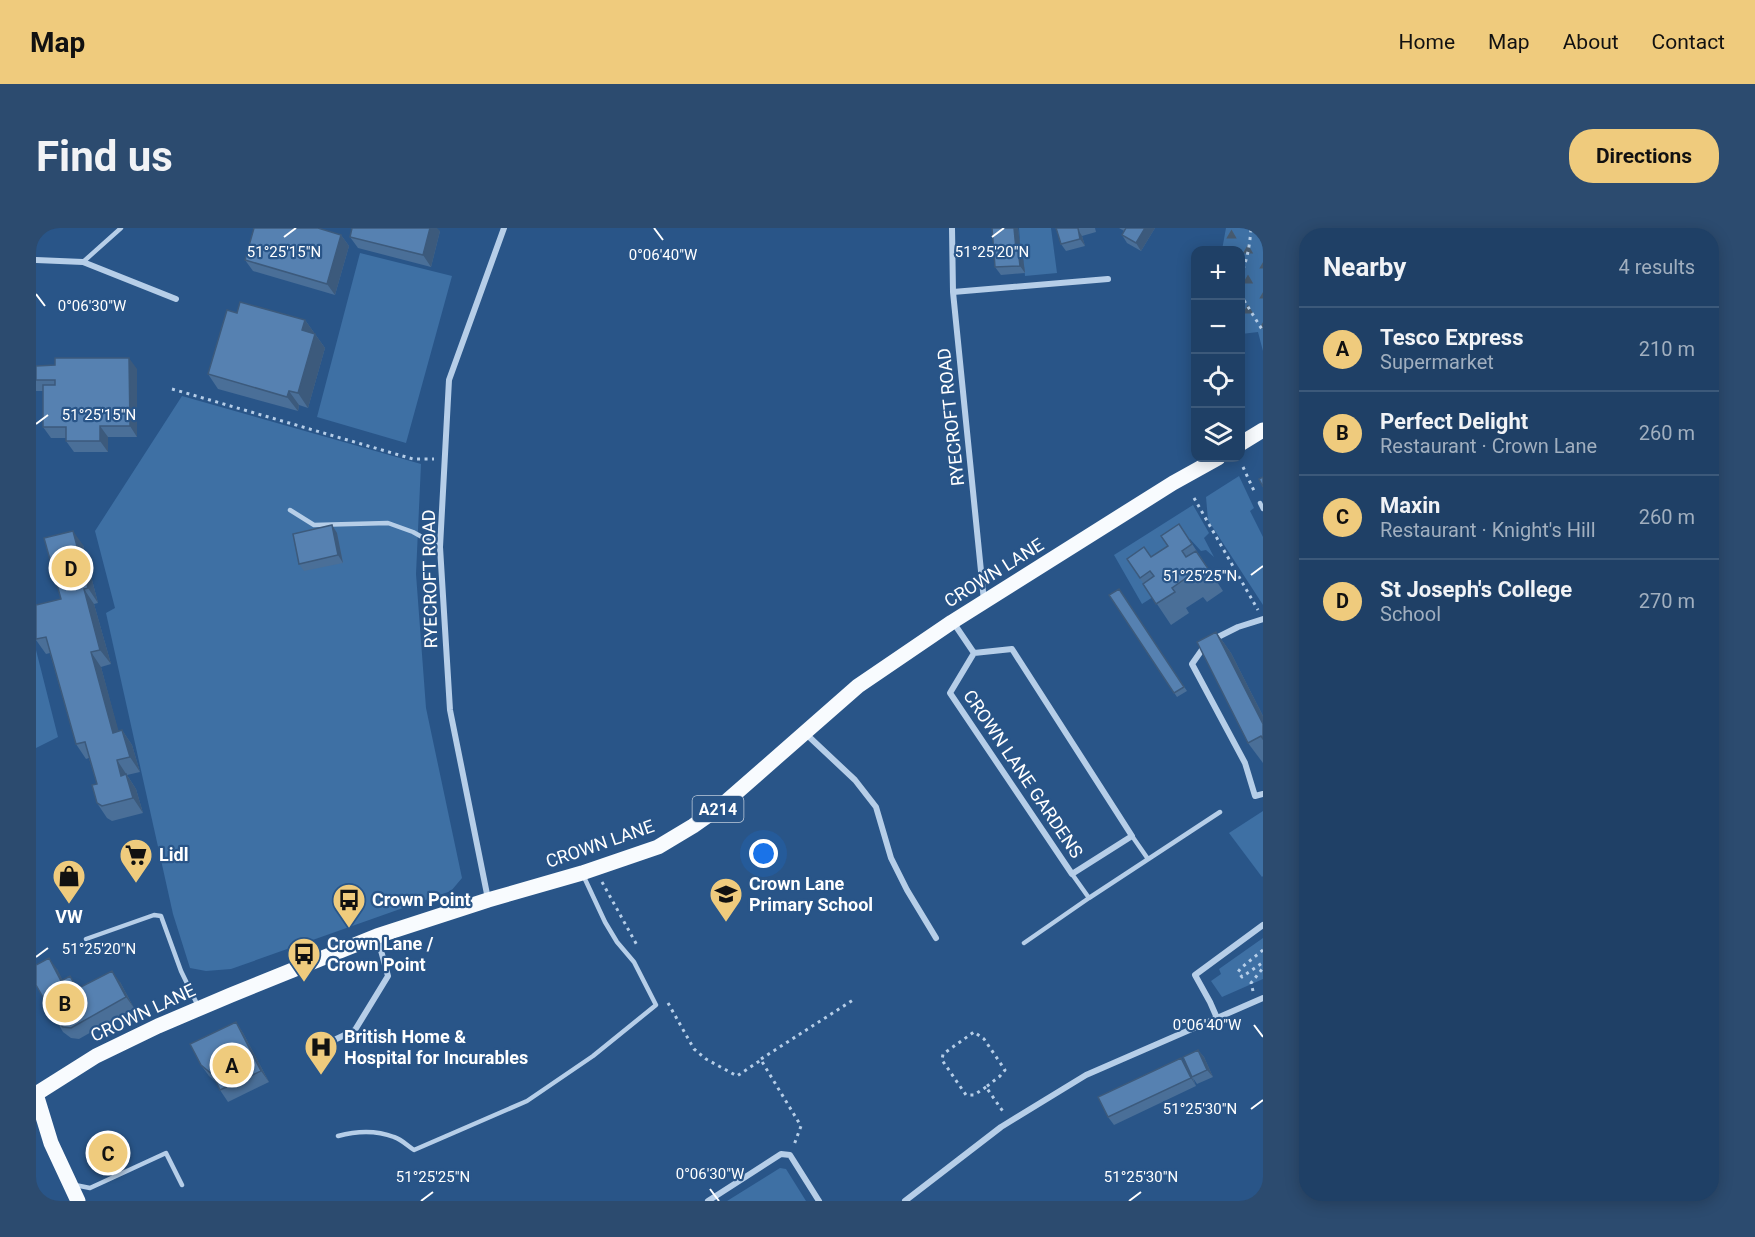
<!DOCTYPE html>
<meta charset="utf-8">
<style>
body{margin:0;font-family:Roboto,sans-serif;background:#2c4b6f;color:#f1f3f6}
.controls{position:absolute;right:18px;top:18px;display:grid;overflow:hidden;border-radius:12px;box-shadow:0 3px 15px #0003}
.controls button{width:54px;height:54px;display:grid;place-items:center;padding:0;border:0;border-bottom:2px solid #3c597a;background:#1f4066;color:#f1f3f6;font:30px sans-serif}
.you{position:absolute;left:728px;top:626px;width:21px;height:21px;margin:-15px;border:4px solid #fff;border-radius:50%;background:#1a73e8;box-shadow:0 0 0 9px #1a73e833}
.badge{display:grid;place-items:center;width:39px;height:39px;border-radius:50%;background:#efcb7d;color:#111;font-size:20px;font-weight:700}
.pin{position:absolute;translate:-50% -50%;border:3px solid #fff;box-shadow:0 2px 6px #0006}
.list{margin:0;padding:0;list-style:none}
h2{display:flex;justify-content:space-between;align-items:center;height:78px;margin:0;padding:0 24px;font-size:26px}
h2 small{font-size:20px;font-weight:400;color:#a1afbf}
.list li{display:grid;grid-template-columns:39px 1fr auto;gap:18px;align-items:center;box-sizing:border-box;height:84px;padding:0 24px;border-top:2px solid #3c597a}
.list b{display:block;font-size:22px;white-space:nowrap}
.list p{margin:0;font-size:20px;white-space:nowrap;color:#a1afbf}
.list em{font-size:20px;font-style:normal;color:#a1afbf}
.icon{flex:none;width:33px;height:33px;fill:none;stroke:currentColor;stroke-width:2;stroke-linecap:round;stroke-linejoin:round}
.map{position:relative;flex:none;width:1227px;height:973px;overflow:hidden;border-radius:24px}
header{display:flex;align-items:center;gap:36px;box-sizing:border-box;height:84px;padding:0 30px;background:#efcb7d;color:#111}
header strong{font-size:28px}
nav{display:flex;gap:33px;margin-inline-start:auto;font-size:21px}
.intro{display:flex;align-items:center;justify-content:space-between;box-sizing:border-box;height:144px;padding:0 36px}
h1{margin:0;font-size:42px}
.button{padding:15px 27px;border-radius:24px;background:#efcb7d;color:#111;font-size:21px;font-weight:700}
main{display:flex;gap:36px;padding:0 36px}
aside{flex:1;background:#1f4066;border-radius:24px;box-shadow:0 3px 15px #0003}
.map>svg:first-child{display:block}
.green{fill:#3e70a4}
.forest{fill:url(#forest-firs)}
.lines{fill:none;stroke-linecap:round;stroke-linejoin:round}
.path{stroke:#b6cee8;stroke-width:3;stroke-dasharray:3 4.5;stroke-linecap:butt}
.lane{stroke:#b6cee8;stroke-width:4.5}
.street{stroke:#b6cee8;stroke-width:6}
.primary{stroke:#f8fbfe;stroke-width:15}
.wall{fill:#4a6f98}
.shaded-wall{fill:#3c5a7c}
.building{fill:#5681b1;stroke:#3c5a7c;stroke-width:1.5}
.ticks{fill:none;stroke:#fff;stroke-width:2}
.labels{text-anchor:middle;stroke-width:4.5;stroke-linejoin:round;paint-order:stroke}
.shield{fill:#295588;stroke:#bfccdb;stroke-width:1.5}
.shield-label{font-size:16px;font-weight:bold;fill:#fff}
.street-label{font-size:18px;fill:#fff;stroke:#295588}
.poi-label{font-size:18px;font-weight:bold;fill:#fff;stroke:#295588;text-anchor:start}
.ticks-label{font-size:15px;text-anchor:middle;fill:#fff;stroke:#295588;stroke-width:4.5;stroke-linejoin:round;paint-order:stroke}
</style>
<header>
<strong>Map</strong>
<nav><a>Home</a><a>Map</a><a>About</a><a>Contact</a></nav>
</header>
<div class="intro"><h1>Find us</h1><a class="button">Directions</a></div>
<main>
<div class="map">
<svg width="1227" height="973" viewBox="0 0 1227 973">
<defs>
<pattern id="forest-firs" width="22" height="20" patternUnits="userSpaceOnUse" patternTransform="scale(1.5)"><rect width="22" height="20" fill="#3e70a4"/><path d="M5 1l3.5 6h-7zM16 11l3.5 6h-7z" fill="#465a6f"/></pattern>
</defs>
<rect width="100%" height="100%" fill="#295588"/>
<path class="green" d="M983,0H1015L1021,45L989,48L987,29H985Z
M324,25L416,48L370,215L281,189Z
M146,168L385,236L380,346L390,480L426,650L415,663L195,741L170,743L154,740L137,686L70,385L79,380L59,303Z
M1203,248L1218,280L1214,283L1227,309V377L1172,292L1170,269Z
M1157,277L1173,305L1168,310L1178,329L1170,322L1165,323L1154,311L1136,322L1117,369L1106,376L1078,327Z
M0,422L22,509L0,520Z
M1227,583V648L1226,649L1193,605Z
M1227,710V751L1186,769L1175,753L1185,746L1183,741Z
M744,940L750,941L770,973H691Z"/>
<path class="forest" d="M1190,0H1227V123L1222,104L1205,106L1204,22H1186Z"/>
<g class="lines">
<path class="path" d="M1204,48C1211,34 1214,16 1215,0
M1204,66L1227,103
M136,161L377,231H398
M1207,239L1219,265
M1158,270L1222,382
M566,654L602,719
M1227,722L1205,740L1202,744L1206,749L1226,735L1227,736
M1217,763L1215,755L1227,740
M632,775L658,821L670,831L701,848L725,832L765,898L758,917
M725,831L817,772
M950,859L938,867H930L906,832L907,826L938,804L948,811L969,842L964,848L950,859L968,885"/>
<path class="lane" d="M47,34L85,0
M1224,275L1227,281
M254,282L278,297L352,295L377,304L404,319
M1096,608L1112,631
M1036,646L1053,670
M50,711L118,687L125,688L145,743L162,778
M988,715L1053,670L1184,584
M302,908C320,903 340,902 358,909C365,911 372,918 378,922L491,873L557,828L620,777L598,734L581,714L569,694L548,649
M39,957L54,960L130,925L146,957"/>
<path class="street" d="M916,0L917,64L948,373
M0,32L47,34L140,71
M917,64L1072,51
M917,394L938,425L976,421L1096,608L1036,646L914,465L938,425
M1178,411L1202,399L1227,391
M1170,416L1156,436L1209,535L1219,568L1227,566
M769,505L819,552L840,579L855,630L871,662L900,710
M452,671L414,482L404,319L413,152L468,0
M1181,790L1174,774L1159,747L1227,697
M292,815L319,802L352,748L341,708
M672,973L745,926L754,927L783,973
M869,973L965,899L1050,847L1227,770"/>
<path class="primary" d="M1204,216L1227,202
M0,866L60,828L122,798L195,767L341,708L452,672L546,645L622,619L657,598L684,579L822,458L916,394L1137,255L1182,230
M0,866L15,915L42,973"/>
</g>
<path class="wall" d="M956,0H982L985,25L987,29L989,45L965,47L959,39Z
M1020,0H1059L1060,4L1046,8L1049,18L1030,23L1025,16Z
M1083,0H1119L1105,23L1091,15L1086,7L1088,3Z
M404,3L395,39L322,20L314,9Z
M305,7L313,18L299,67L217,43L209,32Z
M201,85L269,92L289,120L272,180L263,177L262,183L182,161L172,146Z
M0,138L101,141V209H72V224H38L30,213V210H15L7,199V163H0Z
M1143,296L1187,363L1171,374L1167,369L1150,380L1153,385L1135,397L1091,331L1115,329L1132,318Z
M296,297L301,305L307,335L268,343L263,336Z
M47,317L62,375L58,376L75,436L65,439L82,503L86,502L96,517L104,544L91,547L100,561L107,585L76,593L71,590L61,575V556L53,530L50,531L40,516L14,425L10,426L0,412L25,371Z
M1083,361L1151,463L1141,469L1073,367Z
M1180,404L1195,425L1227,488V535L1212,515Z
M21,741L26,752L42,760L84,754L98,780L43,811L35,810L27,804L20,792Z
M200,794L207,805L233,854L192,874L184,862L180,854L173,848L165,837Z
M1162,822L1168,829L1177,849L1161,856L1157,850L1160,858L1078,897L1072,889L1145,830L1150,837Z"/>
<path class="shaded-wall" d="M394,0H401L404,3L395,39L387,27Z
M978,0H982L985,25L987,29L989,45L984,38L980,21Z
M1041,0L1046,8L1049,18L1044,11Z
M1109,0H1119L1105,23L1100,15Z
M305,7L313,18L299,67L291,56Z
M269,92L289,120L272,180L262,165L266,102Z
M93,130L101,141V209L94,198Z
M253,163L263,177L262,183L251,169Z
M64,198L72,209V224L64,213Z
M296,297L301,305L307,335L302,327Z
M37,303L47,317L62,375L52,360Z
M48,361L58,376L75,436L64,422Z
M1180,404L1195,425L1227,488V496Z
M55,424L65,439L87,519L77,505Z
M86,502L96,517L104,544L94,529Z
M81,532L100,561L107,585L97,570L85,548Z
M13,730L21,741L33,764L25,753Z
M76,743L84,754L98,780L90,769Z
M200,794L207,805L233,854L225,843Z
M1162,822L1168,829L1177,849L1171,842Z
M1145,830L1150,837L1160,858L1155,850Z"/>
<path class="building" d="M218,0H282L305,7L291,56L209,32Z
M316,0H394L387,27L314,9Z
M956,0H978L980,21H982L984,38L959,39Z
M1020,0H1042L1044,11L1025,16Z
M1090,0H1109L1100,15L1086,7Z
M204,74L269,92L266,102L279,106L262,165L253,163L251,169L172,146L191,82L201,85Z
M19,130H93L94,198H64V213H30V199H7V157H19V152H0V138L19,137Z
M1227,249V259L1223,251Z
M1143,296L1156,316L1146,323L1150,329L1160,323L1173,342L1156,353L1153,348L1136,360L1139,364L1120,376L1107,356L1118,348L1114,343L1104,350L1091,331L1108,319L1115,329L1132,318L1125,308Z
M296,297L302,327L263,336L257,306Z
M37,303L52,360L48,361L64,422L55,424L77,505L86,502L94,529L81,532L85,548L90,546L97,570L66,578L61,575L56,557L61,556L49,514L40,516L10,409L0,411V377L25,371L8,310Z
M1083,361L1148,459L1138,465L1073,367Z
M1180,404L1227,496V511L1225,508L1212,515L1161,414Z
M13,730L25,753L34,748L41,761L76,743L90,769L35,800L27,799L20,792L0,757V737Z
M200,794L225,843L184,862L177,847L165,837L154,816Z
M1162,822L1171,842L1156,849L1147,829Z
M1145,830L1155,850L1072,889L1062,869Z"/>
<path class="ticks" d="M618,0L627,12M248,9L260,0M956,9L968,0M0,66L9,78M0,196L12,187M1215,347L1227,338M0,729L12,720M1218,797L1227,809M1215,881L1227,872M674,961L683,973M385,973L397,964M1093,973L1105,964"/>
<defs>
<g id="supermarket-pin" transform="scale(1.725)"><path d="M0 17L-7.5 6A9.5 9.5 0 1 1 7.5 6Z" fill="#efcb7d" stroke="#295588"/><path d="M-6-5.5h2.5l.6 2H6L4.5 2H-2.5L-4.4-4H-6ZM-1.5 3.2a1.3 1.3 0 1 0 .1 0ZM3 3.2a1.3 1.3 0 1 0 .1 0Z" fill="#111"/></g>
<g id="shop-pin" transform="scale(1.725)"><path d="M0 17L-7.5 6A9.5 9.5 0 1 1 7.5 6Z" fill="#efcb7d" stroke="#295588"/><path d="M-5-2.5h2.3a2.7 3.5 0 0 1 5.4 0H5L5.5 6h-11ZM-1.5-2.5h3a1.5 2.3 0 0 0-3 0Z" fill="#111"/></g>
<g id="school-pin" transform="scale(1.725)"><path d="M0 17L-7.5 6A9.5 9.5 0 1 1 7.5 6Z" fill="#efcb7d" stroke="#295588"/><path d="M0-5L7-2L0 1L-7-2ZM-4 1L0 2.5L4 1V4Q0 6-4 4Z" fill="#111"/></g>
<g id="bus-pin" transform="scale(1.725)"><path d="M0 17L-7.5 6A9.5 9.5 0 1 1 7.5 6Z" fill="#efcb7d" stroke="#295588"/><path d="M-5-6H5V4H4V6H2V4H-2V6H-4V4H-5ZM-3.5-4V0h7V-4ZM-3.5 1.2v1.5H-2V1.2ZM2 1.2v1.5H3.5V1.2Z" fill="#111"/></g>
<g id="hospital-pin" transform="scale(1.725)"><path d="M0 17L-7.5 6A9.5 9.5 0 1 1 7.5 6Z" fill="#efcb7d" stroke="#295588"/><path d="M-5-5h3v3.5h4V-5h3V5h-3V1.5h-4V5h-3Z" fill="#111"/></g>
</defs>
<g fill-rule="evenodd">
<use href="#supermarket-pin" x="100" y="627"/>
<use href="#shop-pin" x="33" y="648"/>
<use href="#school-pin" x="690" y="666"/>
<use href="#bus-pin" x="313" y="672"/>
<use href="#bus-pin" x="268" y="726"/>
<use href="#hospital-pin" x="285" y="819"/>
</g>
<g class="labels">
<rect class="shield" x="656.5" y="568" width="51" height="26" rx="4.5"/>
<g class="shield-label">
<text x="682" y="587">A214</text>
</g>
<g class="street-label">
<text transform="translate(915 189) rotate(-96)" y="6">RYECROFT ROAD</text>
<text transform="translate(958 345) rotate(-32)" y="6">CROWN LANE</text>
<text transform="translate(394 351) rotate(-91)" y="6">RYECROFT ROAD</text>
<text transform="translate(987 546) rotate(56)" y="6">CROWN LANE GARDENS</text>
<text transform="translate(564 616) rotate(-19)" y="6">CROWN LANE</text>
<text transform="translate(107 785) rotate(-25)" y="6">CROWN LANE</text>
</g>
<g class="poi-label">
<text x="123" y="633">Lidl</text>
<text x="713" y="662">Crown Lane<tspan x="713" dy="21">Primary School</tspan></text>
<text x="336" y="678">Crown Point</text>
<text x="33" y="695" text-anchor="middle">VW</text>
<text x="291" y="722">Crown Lane /<tspan x="291" dy="21">Crown Point</tspan></text>
<text x="308" y="815">British Home &amp;<tspan x="308" dy="21">Hospital for Incurables</tspan></text>
</g>
</g>
<g class="ticks-label">
<text x="248" y="29">51°25'15"N</text>
<text x="956" y="29">51°25'20"N</text>
<text x="627" y="32">0°06'40"W</text>
<text x="56" y="83">0°06'30"W</text>
<text x="63" y="192">51°25'15"N</text>
<text x="1164" y="353">51°25'25"N</text>
<text x="63" y="726">51°25'20"N</text>
<text x="1171" y="802">0°06'40"W</text>
<text x="1164" y="886">51°25'30"N</text>
<text x="674" y="951">0°06'30"W</text>
<text x="397" y="954">51°25'25"N</text>
<text x="1105" y="954">51°25'30"N</text>
</g>
</svg>
<div class="controls">
<button>+</button>
<button>−</button>
<button><svg class="icon" aria-label="locate" viewBox="0 0 24 24"><circle cx="12" cy="12" r="6"/><path d="M12 2v4M12 18v4M2 12h4M18 12h4"/></svg></button>
<button><svg class="icon" aria-label="layers" viewBox="0 0 24 24"><path d="M12 4l9 5-9 5-9-5zM3 14l9 5 9-5"/></svg></button>
</div>
<div class="you"></div>
<div class="pin badge" style="left:196px;top:837px">A</div>
<div class="pin badge" style="left:29px;top:775px">B</div>
<div class="pin badge" style="left:72px;top:925px">C</div>
<div class="pin badge" style="left:35px;top:340px">D</div>
</div>
<aside>
<h2>Nearby<small>4 results</small></h2>
<ul class="list">
<li><span class="badge">A</span><div><b>Tesco Express</b><p>Supermarket</p></div><em>210 m</em></li>
<li><span class="badge">B</span><div><b>Perfect Delight</b><p>Restaurant · Crown Lane</p></div><em>260 m</em></li>
<li><span class="badge">C</span><div><b>Maxin</b><p>Restaurant · Knight's Hill</p></div><em>260 m</em></li>
<li><span class="badge">D</span><div><b>St Joseph's College</b><p>School</p></div><em>270 m</em></li>
</ul>
</aside>
</main>
